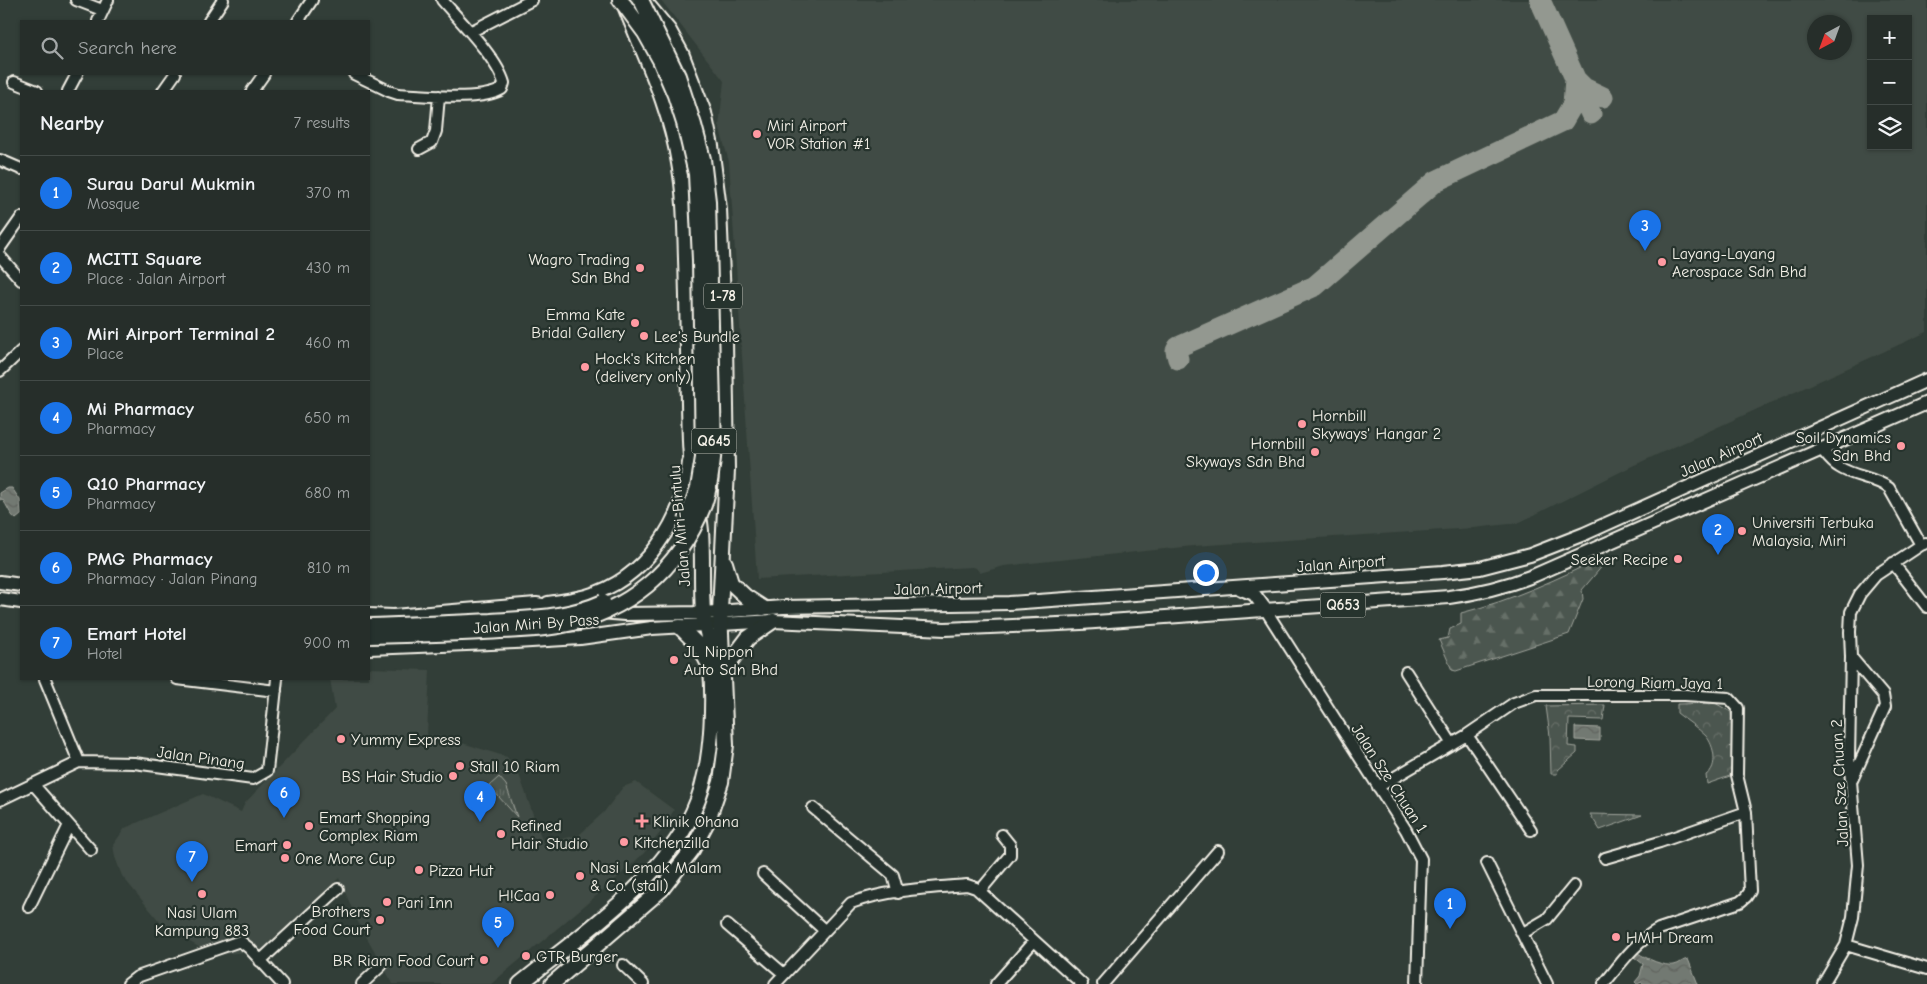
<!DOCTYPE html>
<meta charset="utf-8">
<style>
body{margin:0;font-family:"Comic Neue",sans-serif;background:#2e3632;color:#f1f3f6}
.controls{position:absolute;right:15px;top:15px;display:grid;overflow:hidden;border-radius:0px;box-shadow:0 1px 4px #0004}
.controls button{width:45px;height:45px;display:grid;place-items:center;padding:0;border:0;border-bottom:1px solid #424a47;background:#262e2a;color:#f1f3f6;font:25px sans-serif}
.compass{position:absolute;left:1807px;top:15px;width:45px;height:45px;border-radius:50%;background:#262e2a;box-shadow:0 1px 4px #0004;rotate:221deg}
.you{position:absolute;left:1205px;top:572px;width:18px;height:18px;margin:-12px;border:4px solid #fff;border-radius:50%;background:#1a73e8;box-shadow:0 0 0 8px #1a73e833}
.badge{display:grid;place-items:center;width:32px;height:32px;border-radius:50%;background:#1a73e8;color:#fff;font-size:16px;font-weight:700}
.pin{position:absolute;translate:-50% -41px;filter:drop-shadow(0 1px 2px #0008)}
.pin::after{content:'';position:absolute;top:26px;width:18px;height:15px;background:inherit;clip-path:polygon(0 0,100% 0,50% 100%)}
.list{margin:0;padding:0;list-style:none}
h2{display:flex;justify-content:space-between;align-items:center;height:65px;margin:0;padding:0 20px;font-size:21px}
h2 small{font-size:16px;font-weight:400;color:#a4a8a8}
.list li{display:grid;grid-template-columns:32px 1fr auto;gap:15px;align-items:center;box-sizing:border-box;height:75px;padding:0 20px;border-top:1px solid #424a47}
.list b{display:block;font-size:19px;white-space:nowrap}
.list p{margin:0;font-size:16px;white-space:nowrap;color:#a4a8a8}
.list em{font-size:16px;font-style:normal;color:#a4a8a8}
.icon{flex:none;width:28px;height:28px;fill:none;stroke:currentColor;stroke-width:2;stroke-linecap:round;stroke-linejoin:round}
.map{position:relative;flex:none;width:1927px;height:984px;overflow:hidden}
.search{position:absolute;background:#262e2a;box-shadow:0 1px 4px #0004;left:20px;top:20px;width:350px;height:55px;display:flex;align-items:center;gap:12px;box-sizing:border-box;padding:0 18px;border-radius:0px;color:#a4a8a8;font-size:19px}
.panel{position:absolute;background:#262e2a;box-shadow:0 1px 4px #0004;left:20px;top:90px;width:350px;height:590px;border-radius:0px}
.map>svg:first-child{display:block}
.built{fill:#404b44;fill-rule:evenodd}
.grass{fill:url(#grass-tufts);stroke:#a0a49c}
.forest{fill:url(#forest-firs);stroke:#a0a49c}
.park{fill:url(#park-crowns);stroke:#a0a49c}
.water{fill:url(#water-waves);stroke:#a6a9a1}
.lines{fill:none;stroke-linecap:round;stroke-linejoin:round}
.taxiway{stroke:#939890;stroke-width:21}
.minor-casing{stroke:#f4f1e8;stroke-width:14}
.major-casing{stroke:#f4f1e8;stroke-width:16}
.highway-casing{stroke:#f4f1e8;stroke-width:18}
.minor{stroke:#26332d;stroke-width:10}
.major{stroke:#26332d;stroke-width:12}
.highway{stroke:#26332d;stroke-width:14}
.highway-bridge-casing{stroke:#f4f1e8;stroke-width:18;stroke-linecap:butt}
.highway-bridge{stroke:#26332d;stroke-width:14}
.poi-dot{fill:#ff9aa2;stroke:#26332d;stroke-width:2}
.labels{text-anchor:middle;stroke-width:4.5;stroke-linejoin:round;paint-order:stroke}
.shield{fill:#26332d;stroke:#b6b8b0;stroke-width:1}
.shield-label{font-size:15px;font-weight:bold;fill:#f4f1e8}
.poi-label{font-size:16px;fill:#f4f1e8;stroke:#26332d;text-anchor:start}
.street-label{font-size:16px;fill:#f4f1e8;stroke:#26332d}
</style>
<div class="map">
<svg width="1927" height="984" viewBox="0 0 1927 984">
<defs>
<pattern id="grass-tufts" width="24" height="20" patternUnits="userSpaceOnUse" patternTransform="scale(1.25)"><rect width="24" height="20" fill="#4c564f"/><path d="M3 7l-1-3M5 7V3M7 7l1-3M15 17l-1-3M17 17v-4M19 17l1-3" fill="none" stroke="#666f68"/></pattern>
<pattern id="forest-firs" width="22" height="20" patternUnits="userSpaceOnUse" patternTransform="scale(1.25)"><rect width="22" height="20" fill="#4c564f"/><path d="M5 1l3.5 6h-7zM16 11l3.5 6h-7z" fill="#666f68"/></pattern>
<pattern id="park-crowns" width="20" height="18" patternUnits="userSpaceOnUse" patternTransform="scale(1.25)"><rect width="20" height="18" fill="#4c564f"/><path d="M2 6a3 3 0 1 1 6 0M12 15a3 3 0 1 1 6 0" fill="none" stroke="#666f68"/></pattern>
<pattern id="water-waves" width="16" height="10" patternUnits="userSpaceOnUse" patternTransform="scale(1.25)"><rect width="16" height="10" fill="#727972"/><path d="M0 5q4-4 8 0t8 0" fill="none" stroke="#60635e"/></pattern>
</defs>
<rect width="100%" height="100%" fill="#323e38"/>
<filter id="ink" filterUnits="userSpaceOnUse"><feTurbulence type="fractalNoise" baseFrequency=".02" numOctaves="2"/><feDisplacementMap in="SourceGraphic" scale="10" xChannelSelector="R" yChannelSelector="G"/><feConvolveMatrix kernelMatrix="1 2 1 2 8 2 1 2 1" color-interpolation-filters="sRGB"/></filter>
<g filter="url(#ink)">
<path class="built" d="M661,0H1927V332L1630,467L1518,523L1474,528L1193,546L1004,566L980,573L976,568L972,567L757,579L729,162L719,126L724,81ZM1871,19H1908V146H1871ZM1844,22V52H1814V22Z
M369,668L430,670L427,735L440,736L507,757L520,777L543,843L579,835L604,812L623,787L636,782L674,810L660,833L644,853L615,880L491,984H393L357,920L339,878L260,951L213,955L165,928L122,876L115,857L113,845L125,828L203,794L241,812L245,803L335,709L330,679H369Z"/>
<path class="grass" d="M499,777L506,785L517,817L489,786Z"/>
<path class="forest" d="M1605,556L1607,558L1604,564L1582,590L1583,599L1569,634L1456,671L1452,670L1439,640L1448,638L1450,629L1461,624V613C1513,600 1557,579 1605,556Z"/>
<path class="park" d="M1715,703L1731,712L1734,744L1730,776L1707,784L1706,775C1719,767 1714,745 1706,736C1698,728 1687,721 1677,713V704Z
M1605,705L1603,720L1569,719L1568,746L1577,747V753L1558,770L1557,774H1551L1550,736L1546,706Z
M1590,814L1642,815L1600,830Z"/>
<path class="water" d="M8,488H12L20,500L21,515L16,519C9,514 8,506 2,499L0,500V493Z
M1575,727L1600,728V741L1575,740Z
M1638,953C1645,958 1665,967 1674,965C1680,964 1682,960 1688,959L1698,984H1644L1642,982L1637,984L1635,982L1640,976L1643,964L1634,957Z"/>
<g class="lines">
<path class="taxiway" d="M1540,0L1591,114
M1575,79L1584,88L1603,97
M1178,359L1176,351L1178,347L1315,286L1436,181L1563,121L1573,104L1575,79"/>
<g class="minor-casing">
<path id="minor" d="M76,0L102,10
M98,21L108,0
M209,21L223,0
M298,21L312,0
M470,32L532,0
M354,74L389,91L398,94C424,95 481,102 502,89L504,83C497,58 460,21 442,0
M14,82L37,91
M68,91L77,74
M163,91L175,74
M252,91L264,74
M419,149L432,142L436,131L439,96
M0,160L21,169
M0,248L21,218
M0,256L21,280
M0,371L21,351
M1822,450C1827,456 1832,463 1839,467C1854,477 1874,477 1889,488L1921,545L1926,543
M1893,563L1927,607
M1265,609L1406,830L1421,859L1417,984
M1851,657L1883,695L1885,707L1852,780
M1406,672L1452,744
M45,679L79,762
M177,679L276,691
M1467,735L1531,830
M33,784L91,850
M1378,787L1467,735L1514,703L1536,695H1685L1729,698L1738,708L1737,775L1746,812L1750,891L1746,897L1740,902L1659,929C1635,942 1621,963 1604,984
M0,800L79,762L134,763L253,779L267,771L277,679
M813,808L893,875L898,893
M1605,858L1660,842L1746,812
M1487,863L1547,984
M763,874L824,930
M980,891L1010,855V845L1002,835
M29,907L69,825
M727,925L784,974
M1523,933L1547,919L1574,886
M1846,945L1927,969
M260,961L338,889
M623,965L643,984
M128,984L137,977L240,941L249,948L282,984
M362,984L381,966
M775,984L851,903C886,890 930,888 967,885L976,888L1082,984
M996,984L1034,941
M1103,984L1218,851
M1823,984L1846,945L1853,917L1858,865L1849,757L1851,657L1850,632L1851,612L1860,594L1876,575L1921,545"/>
</g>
<g class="major-casing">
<path id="major" d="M0,582L21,585
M1241,589L1254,594L1265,609
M0,599L21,602
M548,603C561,601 574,599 586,596C645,580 684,520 689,462
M600,612L625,614L703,613L783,607L1009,603L1443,572L1480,568L1530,555L1584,534L1927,380
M369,615L393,616L536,604L573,610
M369,648L515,642L580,638L652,628L773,621L945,629L1081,623L1449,597C1479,593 1507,586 1535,575L1927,403"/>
</g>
<g class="highway-casing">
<path id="highway" d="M725,563L731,583L746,597L763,608
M680,627L700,647L707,661
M723,671L748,638L773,621
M520,984C579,936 660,883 693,812C715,765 715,689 708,638C707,629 703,621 703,612C701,585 703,558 701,531C698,501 691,472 690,441C688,380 688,319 686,259C685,226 685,195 679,163C670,106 646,59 625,6L620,0
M552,984L661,890L692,850L708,820L721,782L726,745L720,611L727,470L725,342L719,209L711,146L704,113L681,53L669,31L645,2"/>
</g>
<use href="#minor" class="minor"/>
<use href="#major" class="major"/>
<use href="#highway" class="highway"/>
<g class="highway-bridge-casing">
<path id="highway-bridge" d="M625,6L645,33L660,60L675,95L684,123L696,174L700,260L703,458L698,488L686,521
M369,626C410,625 450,623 491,621C528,618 568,618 603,602
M369,636C407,635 445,634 483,632C508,630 534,631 559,626C628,612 678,571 704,505C710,488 712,468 714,449L708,201L703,159L694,125L678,76L641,0"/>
</g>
<use href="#highway-bridge" class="highway-bridge"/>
</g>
</g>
<g class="poi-dot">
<circle cx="757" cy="134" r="5"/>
<circle cx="1662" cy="262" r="5"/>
<circle cx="640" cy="268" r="5"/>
<circle cx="635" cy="323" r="5"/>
<circle cx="644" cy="336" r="5"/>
<circle cx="585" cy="367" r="5"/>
<circle cx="1302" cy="424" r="5"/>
<circle cx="1901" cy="446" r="5"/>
<circle cx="1315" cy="452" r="5"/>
<circle cx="1742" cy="531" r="5"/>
<circle cx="1678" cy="559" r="5"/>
<circle cx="674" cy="660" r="5"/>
<circle cx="341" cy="739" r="5"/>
<circle cx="460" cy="766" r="5"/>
<circle cx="453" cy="776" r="5"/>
<path d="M639.5 813.5h5v5h5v5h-5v5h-5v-5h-5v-5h5z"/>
<circle cx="309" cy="826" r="5"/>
<circle cx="501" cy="834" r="5"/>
<circle cx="624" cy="842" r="5"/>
<circle cx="287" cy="845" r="5"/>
<circle cx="285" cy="858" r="5"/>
<circle cx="419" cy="870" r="5"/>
<circle cx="580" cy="876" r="5"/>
<circle cx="202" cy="894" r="5"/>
<circle cx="550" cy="895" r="5"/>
<circle cx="387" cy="902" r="5"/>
<circle cx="380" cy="920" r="5"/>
<circle cx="1616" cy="937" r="5"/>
<circle cx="526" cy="956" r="5"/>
<circle cx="484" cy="960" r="5"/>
</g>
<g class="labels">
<g class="shield">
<rect x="704" y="283.5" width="38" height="25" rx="4"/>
<rect x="691.5" y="428.5" width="45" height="25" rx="4"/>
<rect x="1320.5" y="592.5" width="45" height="25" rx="4"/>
</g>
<g class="shield-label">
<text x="723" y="301">1-78</text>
<text x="714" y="446">Q645</text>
<text x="1343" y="610">Q653</text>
</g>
<g class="poi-label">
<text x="767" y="131">Miri Airport<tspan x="767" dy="18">VOR Station #1</tspan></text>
<text x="1672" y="259">Layang-Layang<tspan x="1672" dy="18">Aerospace Sdn Bhd</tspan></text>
<text x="630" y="265" text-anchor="end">Wagro Trading<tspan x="630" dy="18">Sdn Bhd</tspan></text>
<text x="625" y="320" text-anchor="end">Emma Kate<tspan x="625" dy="18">Bridal Gallery</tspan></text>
<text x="654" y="342">Lee's Bundle</text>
<text x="595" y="364">Hock's Kitchen<tspan x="595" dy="18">(delivery only)</tspan></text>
<text x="1312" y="421">Hornbill<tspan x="1312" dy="18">Skyways' Hangar 2</tspan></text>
<text x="1891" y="443" text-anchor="end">Soil Dynamics<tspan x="1891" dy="18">Sdn Bhd</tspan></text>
<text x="1305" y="449" text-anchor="end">Hornbill<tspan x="1305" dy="18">Skyways Sdn Bhd</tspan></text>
<text x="1752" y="528">Universiti Terbuka<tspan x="1752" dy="18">Malaysia, Miri</tspan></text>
<text x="1668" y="565" text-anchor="end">Seeker Recipe</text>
<text x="684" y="657">JL Nippon<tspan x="684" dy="18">Auto Sdn Bhd</tspan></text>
<text x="351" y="745">Yummy Express</text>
<text x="470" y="772">Stall 10 Riam</text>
<text x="443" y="782" text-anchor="end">BS Hair Studio</text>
<text x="319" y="823">Emart Shopping<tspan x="319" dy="18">Complex Riam</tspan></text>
<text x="653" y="827">Klinik Ohana</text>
<text x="511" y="831">Refined<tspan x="511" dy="18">Hair Studio</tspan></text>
<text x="634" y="848">Kitchenzilla</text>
<text x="277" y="851" text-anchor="end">Emart</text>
<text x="295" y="864">One More Cup</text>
<text x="590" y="873">Nasi Lemak Malam<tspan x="590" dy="18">&amp; Co. (stall)</tspan></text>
<text x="429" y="876">Pizza Hut</text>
<text x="540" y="901" text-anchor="end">H!Caa</text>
<text x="397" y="908">Pari Inn</text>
<text x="370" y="917" text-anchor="end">Brothers<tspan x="370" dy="18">Food Court</tspan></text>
<text x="202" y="918" text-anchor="middle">Nasi Ulam<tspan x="202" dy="18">Kampung 883</tspan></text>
<text x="1626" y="943">HMH Dream</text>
<text x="536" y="962">GTR Burger</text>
<text x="474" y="966" text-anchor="end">BR Riam Food Court</text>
</g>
<g class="street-label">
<text transform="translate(1721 454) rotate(-24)" y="6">Jalan Airport</text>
<text transform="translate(679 526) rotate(-95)" y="6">Jalan Miri-Bintulu</text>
<text transform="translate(1341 563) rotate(-4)" y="6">Jalan Airport</text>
<text transform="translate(938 588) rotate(-1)" y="6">Jalan Airport</text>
<text transform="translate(536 623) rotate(-4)" y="6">Jalan Miri By Pass</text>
<text transform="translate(1655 682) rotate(1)" y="6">Lorong Riam Jaya 1</text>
<text transform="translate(201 757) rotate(8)" y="6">Jalan Pinang</text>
<text transform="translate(1390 778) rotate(57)" y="6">Jalan Sze Chuan 1</text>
<text transform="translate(1839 783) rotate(-93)" y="6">Jalan Sze Chuan 2</text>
</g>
</g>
</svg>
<div class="controls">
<button>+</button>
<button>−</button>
<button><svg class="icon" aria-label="layers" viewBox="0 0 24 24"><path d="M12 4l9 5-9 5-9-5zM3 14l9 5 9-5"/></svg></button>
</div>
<svg class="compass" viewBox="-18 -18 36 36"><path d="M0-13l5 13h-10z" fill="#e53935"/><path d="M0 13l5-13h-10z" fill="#a4a8a8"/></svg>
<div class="you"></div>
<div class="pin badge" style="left:1450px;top:929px">1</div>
<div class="pin badge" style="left:1718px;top:555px">2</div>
<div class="pin badge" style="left:1645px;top:251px">3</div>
<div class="pin badge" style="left:480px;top:822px">4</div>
<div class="pin badge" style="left:498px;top:948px">5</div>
<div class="pin badge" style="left:284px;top:818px">6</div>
<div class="pin badge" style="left:192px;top:882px">7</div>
<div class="search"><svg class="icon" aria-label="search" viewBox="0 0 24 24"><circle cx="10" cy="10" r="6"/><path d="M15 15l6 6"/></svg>Search here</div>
<section class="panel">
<h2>Nearby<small>7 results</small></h2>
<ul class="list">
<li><span class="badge">1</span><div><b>Surau Darul Mukmin</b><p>Mosque</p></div><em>370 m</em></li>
<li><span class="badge">2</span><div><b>MCITI Square</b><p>Place · Jalan Airport</p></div><em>430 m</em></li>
<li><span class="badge">3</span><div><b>Miri Airport Terminal 2</b><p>Place</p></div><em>460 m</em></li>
<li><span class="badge">4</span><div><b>Mi Pharmacy</b><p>Pharmacy</p></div><em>650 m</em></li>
<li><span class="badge">5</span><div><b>Q10 Pharmacy</b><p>Pharmacy</p></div><em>680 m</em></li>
<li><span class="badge">6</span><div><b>PMG Pharmacy</b><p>Pharmacy · Jalan Pinang</p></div><em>810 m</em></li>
<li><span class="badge">7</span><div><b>Emart Hotel</b><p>Hotel</p></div><em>900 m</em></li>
</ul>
</section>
</div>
